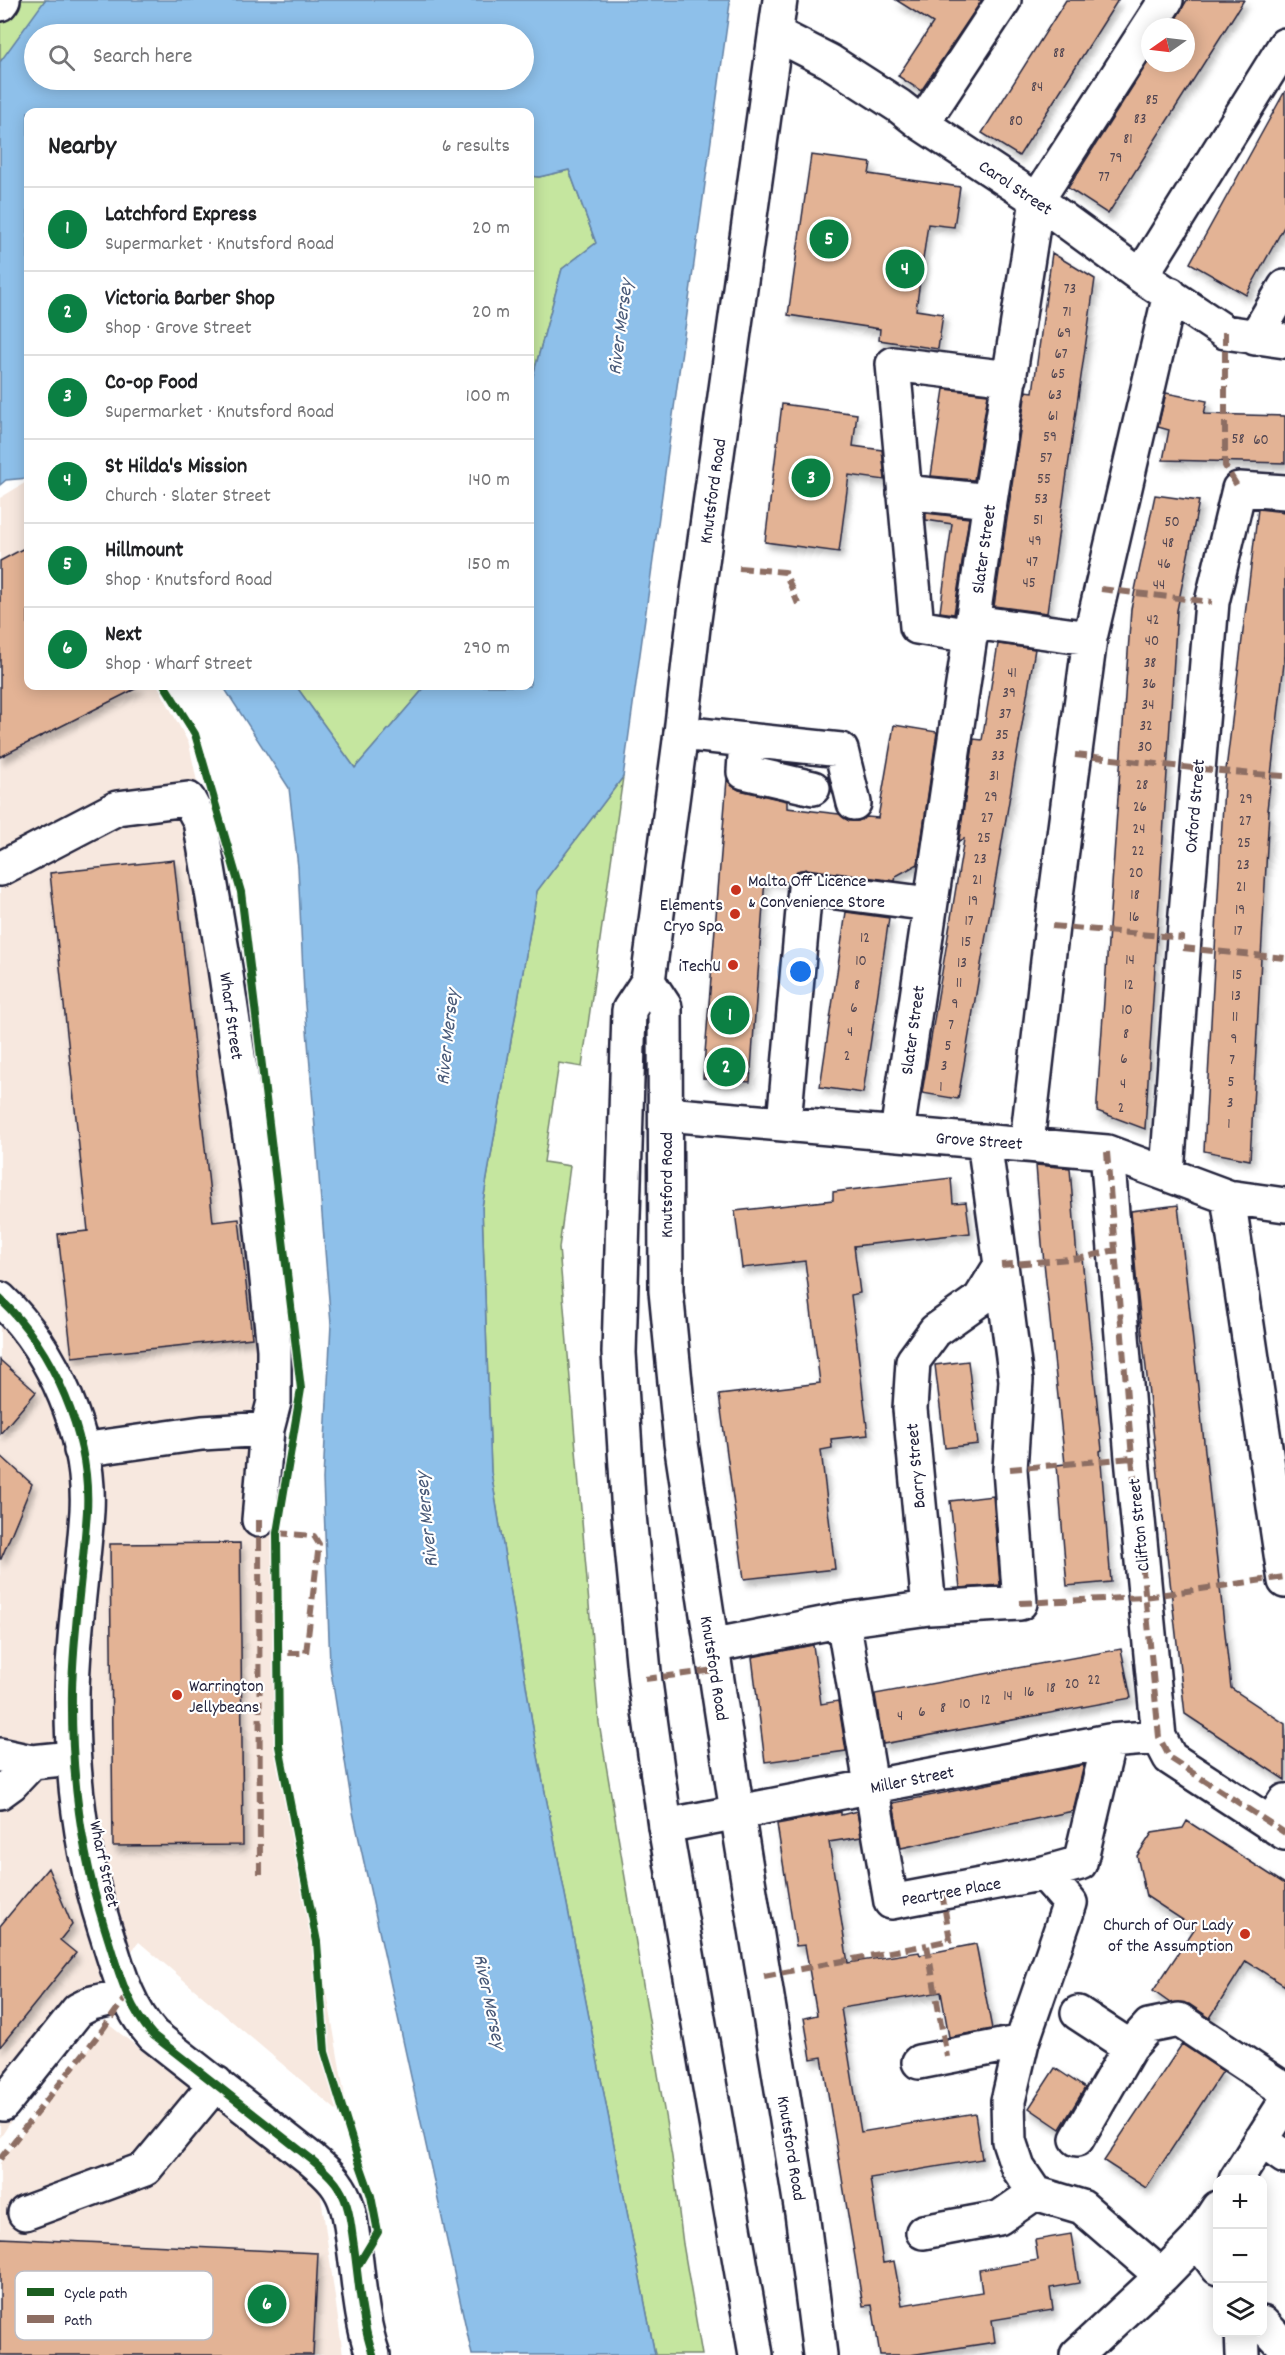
<!DOCTYPE html>
<meta charset="utf-8">
<style>
body{margin:0;font-family:Dekko,sans-serif;background:#f2f2f2;color:#202124}
.controls{position:absolute;right:18px;bottom:18px;display:grid;overflow:hidden;border-radius:12px;box-shadow:0 3px 15px #0003}
.controls button{width:54px;height:54px;display:grid;place-items:center;padding:0;border:0;border-bottom:2px solid #e0e0e0;background:#fff;color:#202124;font:30px sans-serif}
.compass{position:absolute;left:1141px;top:18px;width:54px;height:54px;border-radius:50%;background:#fff;box-shadow:0 3px 15px #0003;rotate:256deg}
.you{position:absolute;left:801px;top:972px;width:21px;height:21px;margin:-15px;border:4px solid #fff;border-radius:50%;background:#1a73e8;box-shadow:0 0 0 9px #1a73e833}
.badge{display:grid;place-items:center;width:39px;height:39px;border-radius:50%;background:#0b8043;color:#fff;font-size:20px;font-weight:700}
.pin{position:absolute;translate:-50% -50%;border:3px solid #fff;box-shadow:0 2px 6px #0006}
.list{margin:0;padding:0;list-style:none}
h2{display:flex;justify-content:space-between;align-items:center;height:78px;margin:0;padding:0 24px;font-size:26px}
h2 small{font-size:20px;font-weight:400;color:#757577}
.list li{display:grid;grid-template-columns:39px 1fr auto;gap:18px;align-items:center;box-sizing:border-box;height:84px;padding:0 24px;border-top:2px solid #e0e0e0}
.list b{display:block;font-size:22px;white-space:nowrap}
.list p{margin:0;font-size:20px;white-space:nowrap;color:#757577}
.list em{font-size:20px;font-style:normal;color:#757577}
.icon{flex:none;width:33px;height:33px;fill:none;stroke:currentColor;stroke-width:2;stroke-linecap:round;stroke-linejoin:round}
.map{position:relative;flex:none;width:1285px;height:2355px;overflow:hidden}
.search{position:absolute;background:#fff;box-shadow:0 3px 15px #0003;left:24px;top:24px;width:510px;height:66px;display:flex;align-items:center;gap:15px;box-sizing:border-box;padding:0 21px;border-radius:33px;color:#757577;font-size:22px}
.panel{position:absolute;background:#fff;box-shadow:0 3px 15px #0003;left:24px;top:108px;width:510px;height:582px;border-radius:12px}
.map>svg:first-child{display:block}
.built{fill:#f7e8df}
.green{fill:#c5e69f;stroke:#74846d;stroke-width:1.5}
.water{fill:#8ec0ea;stroke:#6381a4;stroke-width:1.5;fill-rule:evenodd}
.building{fill:#e3b395;stroke:#22223b;stroke-width:1.5;filter:url(#shadow)}
.lines{fill:none;stroke-linecap:round;stroke-linejoin:round}
.minor-casing{stroke:#22223b;stroke-width:38}
.highway-casing{stroke:#22223b;stroke-width:38}
.minor{stroke:#fff;stroke-width:33}
.highway{stroke:#fff;stroke-width:33}
.quiet{stroke:#8d6e63;stroke-width:6;stroke-dasharray:12 6;stroke-linecap:butt}
.cycleway-casing{stroke:#fff;stroke-width:11}
.cycleway{stroke:#1b5e20;stroke-width:8}
.poi-dot{fill:#c8321e;stroke:#fff;stroke-width:2}
.labels{text-anchor:middle;stroke-width:4.5;stroke-linejoin:round;paint-order:stroke}
.number-label{font-size:15px;fill:#524652}
.street-label{font-size:18px;fill:#22223b;stroke:#fff}
.poi-label{font-size:18px;fill:#22223b;stroke:#fff;text-anchor:end}
.water-label{font-size:20px;font-style:italic;fill:#485978;stroke:#fff}
.key{fill:#fff;stroke:#bdbdc4;stroke-width:1.5}
.key-label{font-size:16px;fill:#22223b}
</style>
<div class="map">
<svg width="1285" height="2355" viewBox="0 0 1285 2355">
<defs>
<filter id="shadow"><feDropShadow dx="3.5" dy="6" stdDeviation="3" flood-color="#0004"/></filter>
</defs>
<rect width="100%" height="100%" fill="#fff"/>
<filter id="ink" filterUnits="userSpaceOnUse"><feTurbulence type="fractalNoise" baseFrequency=".0167" numOctaves="2"/><feDisplacementMap in="SourceGraphic" scale="12" xChannelSelector="R" yChannelSelector="G"/><feConvolveMatrix kernelMatrix="1 2 1 2 8 2 1 2 1" color-interpolation-filters="sRGB"/></filter>
<g filter="url(#ink)">
<path class="built" d="M28,481V686H158L189,744L216,871L274,1497L280,1718L349,2121L139,1942L85,2008L0,2138V1761L81,1765L93,1476L0,1290V498Z
M0,1311L49,1374L77,1478L66,1752L0,1746Z
M108,2024L320,2189L343,2355H0V2163Z"/>
<path class="green" d="M0,0H48L0,67Z
M569,170L596,243L562,269L530,387V176L539,177Z
M296,686H426L355,768Z
M623,777L582,1067L559,1063L544,1162L570,1166L559,1248L599,1723L672,2157L683,2244L702,2355H655L536,1746L491,1472L482,1207L537,891Z"/>
<path class="water" d="M45,0H729L730,3L623,777L537,891L482,1207L491,1472L536,1746L655,2355H472L353,1812L330,1665L323,1479L331,1324L304,993L298,867L289,788L223,686H296L355,768L426,686H530V387L562,269L596,243L569,170L539,177L530,176V112H28V478L6,480L0,485V62ZM34,34H524V80H34Z"/>
<path class="building" d="M896,0H982L921,91L898,76L933,23Z
M1066,0H1118L1019,156L982,133Z
M1187,0H1244L1108,214L1068,188L1150,59V63H1186V27H1171Z
M1285,91V225L1246,295L1190,263Z
M811,155L871,163L869,174L960,187L954,227L928,224L916,310L943,314L938,349L879,340L880,329L788,315Z
M1052,253L1095,279L1047,613L994,606L1026,391L1033,392Z
M944,389L988,394L974,480L931,476Z
M1166,393L1207,401L1204,414L1285,416V463L1163,460L1169,430L1158,427Z
M782,404L857,414L853,446L882,450L885,480L849,475L839,552L765,542Z
M1155,495L1199,501L1177,610L1145,1129L1097,1111V1102L1131,609Z
M1258,509L1285,512V655L1267,810L1269,811L1250,1160L1204,1151L1224,786Z
M926,513L969,518L954,614L940,612L952,524L926,520Z
M28,546V686H141L0,757V561Z
M998,644L1035,649L958,1099L922,1093L964,839L959,841L974,739L982,740Z
M894,725L937,732L918,864L896,876L895,881L807,869L797,871L788,882L765,879L750,1082L703,1078L727,779L732,786L739,790L787,801V808L839,814L849,821H858L867,817L878,818Z
M174,860L213,1222L239,1219L252,1338L72,1357L58,1234L88,1231L50,873Z
M846,912L889,918L863,1093L820,1087Z
M1036,1165L1070,1168L1077,1258H1082L1102,1450L1100,1451L1111,1582L1067,1586L1057,1465L1065,1464L1042,1243Z
M951,1178L953,1203L966,1202L970,1233L854,1246L860,1293L851,1295L868,1435L831,1439L832,1448L821,1450L835,1569L744,1579L719,1395L820,1383L805,1261L742,1268L735,1211L833,1200V1192Z
M1178,1205L1231,1688L1285,1724V1780L1185,1714L1137,1288L1131,1211Z
M0,1360L36,1392L0,1434Z
M968,1361L978,1444L945,1448L935,1365Z
M0,1455L32,1484L1,1559H0Z
M993,1496L1000,1585L960,1588L950,1501Z
M240,1543L243,1845L113,1846L110,1544Z
M813,1645L821,1704L838,1701L846,1751L765,1762L752,1657Z
M1121,1649L1131,1698L883,1744L875,1694Z
M1084,1765L1073,1811L901,1848L893,1803Z
M857,1811L861,1837L829,1842L848,1963L919,1952L920,1955L976,1944L992,2029L949,2037L941,1992L841,2008L861,2132L975,2113L982,2159L870,2178L883,2263L894,2261L902,2305L982,2292L979,2270L1038,2260L1035,2240L1071,2234L1079,2283L1050,2288L1053,2310L992,2320L995,2342L910,2355H880L872,2305L863,2306L822,2057L811,2059L804,2018L817,2015L805,1945L796,1946L777,1824L841,1812V1815Z
M1187,1821L1285,1884V1986L1246,1961L1210,2018L1189,2004L1170,2003L1153,1991L1195,1928L1146,1896L1137,1856L1152,1833L1183,1828Z
M48,1868L72,1925L60,1940L76,1953L0,2047V1926Z
M1182,2044L1223,2071L1146,2188L1104,2161Z
M1055,2068L1085,2088L1060,2129L1029,2108Z
M0,2238L318,2253L313,2355H0Z"/>
<g class="lines">
<g class="minor-casing">
<path id="minor" d="M0,4L3,0
M776,34L829,61L899,106L922,124L1037,200L1141,276L1225,332L1285,341
M922,124L1004,0
M1141,276L1285,45
M1255,338L1285,287
M904,492L990,501
M973,622L1090,638
M971,636L917,627L893,364L1010,378
M681,733L841,750L854,803
M746,740L744,772L813,788
M0,869L117,808L188,799L200,821L225,968L258,1191L274,1349V1402L267,1429
M666,1114L1107,1152L1228,1197L1285,1205
M784,1123L805,888L930,904
M897,1133L990,501L1037,200L1166,0
M1027,1143L1052,926L1090,638L1170,294
M1107,1152L1132,1458L1159,1737L1170,1758L1285,1833
M1167,1173L1184,938L1212,602L1239,489L1285,492
M1228,1197L1285,1581
M0,1299C54,1350 91,1437 87,1511C83,1572 73,1631 72,1692C71,1773 80,1851 105,1929C117,1966 126,2006 153,2035L311,2159C321,2168 332,2176 339,2188C350,2205 351,2227 354,2246C359,2283 361,2320 373,2355
M81,1450L202,1433L267,1429L259,1520
M929,1608L1020,1603L1010,1469L1016,1380L1001,1265
M843,1620L891,1902L1044,1873L1080,1863L1109,1741
M711,1646L843,1620L929,1608L910,1409L913,1361L935,1331L980,1299L1001,1265L984,1141
M0,1755L32,1762
M0,1792L11,1784L32,1762L72,1758
M1270,1824L1285,1801
M665,1826L1109,1741L1159,1737
M1044,1873L1070,1903L1022,2042L1008,2101L1009,2141L1018,2168L1035,2193L1082,2207L1162,2276
M1078,2013L1130,2047
M919,2062L1022,2042
M3,2104L78,2010L92,2003L127,1995
M1077,2139L1130,2047L1149,2026L1179,2020L1285,2090
M1261,2140L1285,2157
M1236,2180L1285,2103
M25,2213L145,2169L216,2083
M923,2232L999,2218L1035,2193
M1197,2240L1218,2268
M1262,2323L1285,2347
M1242,2332L1243,2355
M1077,2355L1162,2276L1197,2240L1218,2208"/>
</g>
<g class="highway-casing">
<path id="highway" d="M648,981L665,1007L666,1291L681,1443L737,1812L802,2213L820,2355
M756,2355L665,1826L645,1682L629,1515L619,1353L629,1010L648,981L681,733L693,627L780,0"/>
</g>
<use href="#minor" class="minor"/>
<use href="#highway" class="highway"/>
<path class="quiet" d="M1225,332V466L1239,489
M739,568L785,572L798,604
M1101,589L1212,602
M1075,755C1145,762 1215,772 1285,776
M1052,926L1184,938
M1183,948L1285,958
M1107,1152L1132,1458L1159,1737L1170,1758L1285,1833
M1001,1265L1082,1258L1115,1250
M1010,1469L1132,1458
M259,1520L260,1874
M277,1533L314,1536L319,1544L306,1653H278
M1020,1603L1145,1597L1284,1577
M645,1679L715,1670
M942,1893L950,1940L927,1945L947,2057
M764,1976L927,1945
M0,2159L103,2029L127,1995"/>
<g class="cycleway-casing">
<path id="cycleway" d="M165,686L195,734L241,892L301,1389L277,1533L279,1746L317,1942L325,2052L358,2159L371,2196L378,2232L357,2267
M0,1299C54,1350 91,1437 87,1511C83,1572 73,1631 72,1692C71,1773 80,1851 105,1929C117,1966 126,2006 153,2035L311,2159C321,2168 332,2176 339,2188C350,2205 351,2227 354,2246C359,2283 361,2320 373,2355"/>
</g>
<use href="#cycleway" class="cycleway"/>
</g>
</g>
<g class="poi-dot">
<circle cx="736" cy="890" r="6"/>
<circle cx="735" cy="914" r="6"/>
<circle cx="733" cy="965" r="6"/>
<circle cx="177" cy="1695" r="6"/>
<circle cx="1245" cy="1934" r="6"/>
</g>
<g class="labels">
<g class="number-label">
<text x="1059" y="57">88</text>
<text x="1037" y="91">84</text>
<text x="1152" y="104">85</text>
<text x="1140" y="123">83</text>
<text x="1016" y="125">80</text>
<text x="1128" y="143">81</text>
<text x="1116" y="162">79</text>
<text x="1104" y="181">77</text>
<text x="1070" y="293">73</text>
<text x="1067" y="316">71</text>
<text x="1064" y="337">69</text>
<text x="1061" y="358">67</text>
<text x="1058" y="378">65</text>
<text x="1055" y="399">63</text>
<text x="1053" y="420">61</text>
<text x="1050" y="441">59</text>
<text x="1238" y="443">58</text>
<text x="1261" y="444">60</text>
<text x="1046" y="462">57</text>
<text x="1044" y="483">55</text>
<text x="1041" y="503">53</text>
<text x="1038" y="524">51</text>
<text x="1172" y="526">50</text>
<text x="1035" y="545">49</text>
<text x="1168" y="547">48</text>
<text x="1032" y="566">47</text>
<text x="1164" y="568">46</text>
<text x="1029" y="587">45</text>
<text x="1159" y="589">44</text>
<text x="1153" y="624">42</text>
<text x="1152" y="645">40</text>
<text x="1150" y="667">38</text>
<text x="1012" y="677">41</text>
<text x="1149" y="688">36</text>
<text x="1009" y="697">39</text>
<text x="1148" y="709">34</text>
<text x="1005" y="718">37</text>
<text x="1146" y="730">32</text>
<text x="1002" y="739">35</text>
<text x="1145" y="751">30</text>
<text x="998" y="760">33</text>
<text x="994" y="780">31</text>
<text x="1142" y="789">28</text>
<text x="991" y="801">29</text>
<text x="1246" y="803">29</text>
<text x="1140" y="811">26</text>
<text x="987" y="822">27</text>
<text x="1245" y="825">27</text>
<text x="1139" y="833">24</text>
<text x="984" y="842">25</text>
<text x="1244" y="847">25</text>
<text x="1138" y="855">22</text>
<text x="980" y="863">23</text>
<text x="1243" y="869">23</text>
<text x="1136" y="877">20</text>
<text x="977" y="884">21</text>
<text x="1241" y="891">21</text>
<text x="1135" y="899">18</text>
<text x="973" y="905">19</text>
<text x="1240" y="914">19</text>
<text x="1134" y="921">16</text>
<text x="969" y="925">17</text>
<text x="1238" y="935">17</text>
<text x="865" y="942">12</text>
<text x="966" y="946">15</text>
<text x="1130" y="964">14</text>
<text x="861" y="965">10</text>
<text x="962" y="967">13</text>
<text x="1237" y="979">15</text>
<text x="959" y="987">11</text>
<text x="857" y="989">8</text>
<text x="1129" y="989">12</text>
<text x="1236" y="1000">13</text>
<text x="955" y="1008">9</text>
<text x="854" y="1012">6</text>
<text x="1127" y="1014">10</text>
<text x="1235" y="1021">11</text>
<text x="951" y="1029">7</text>
<text x="850" y="1036">4</text>
<text x="1126" y="1038">8</text>
<text x="1234" y="1043">9</text>
<text x="948" y="1050">5</text>
<text x="847" y="1060">2</text>
<text x="1124" y="1063">6</text>
<text x="1232" y="1064">7</text>
<text x="944" y="1070">3</text>
<text x="1231" y="1086">5</text>
<text x="1123" y="1088">4</text>
<text x="941" y="1091">1</text>
<text x="1230" y="1107">3</text>
<text x="1121" y="1112">2</text>
<text x="1229" y="1128">1</text>
<text x="1094" y="1684">22</text>
<text x="1072" y="1688">20</text>
<text x="1051" y="1692">18</text>
<text x="1029" y="1696">16</text>
<text x="1008" y="1700">14</text>
<text x="986" y="1704">12</text>
<text x="965" y="1708">10</text>
<text x="943" y="1712">8</text>
<text x="922" y="1716">6</text>
<text x="900" y="1720">4</text>
</g>
<g class="street-label">
<text transform="translate(1016 187) rotate(34)" y="6">Carol Street</text>
<text transform="translate(712 491) rotate(-82)" y="6">Knutsford Road</text>
<text transform="translate(983 549) rotate(-82)" y="6">Slater Street</text>
<text transform="translate(1194 806) rotate(-85)" y="6">Oxford Street</text>
<text transform="translate(232 1016) rotate(82)" y="6">Wharf Street</text>
<text transform="translate(912 1030) rotate(-82)" y="6">Slater Street</text>
<text transform="translate(979 1140) rotate(4)" y="6">Grove Street</text>
<text transform="translate(666 1185) rotate(-90)" y="6">Knutsford Road</text>
<text transform="translate(915 1466) rotate(-95)" y="6">Barry Street</text>
<text transform="translate(1138 1525) rotate(-96)" y="6">Clifton Street</text>
<text transform="translate(715 1668) rotate(81)" y="6">Knutsford Road</text>
<text transform="translate(912 1779) rotate(-11)" y="6">Miller Street</text>
<text transform="translate(105 1864) rotate(78)" y="6">Wharf Street</text>
<text transform="translate(951 1891) rotate(-10)" y="6">Peartree Place</text>
<text transform="translate(792 2148) rotate(81)" y="6">Knutsford Road</text>
</g>
<g class="poi-label">
<text x="748" y="886" text-anchor="start">Malta Off Licence<tspan x="748" dy="21">&amp; Convenience Store</tspan></text>
<text x="723" y="910">Elements<tspan x="723" dy="21">Cryo Spa</tspan></text>
<text x="721" y="971">iTechU</text>
<text x="189" y="1691" text-anchor="start">Warrington<tspan x="189" dy="21">Jellybeans</tspan></text>
<text x="1233" y="1930">Church of Our Lady<tspan x="1233" dy="21">of the Assumption</tspan></text>
</g>
<g class="water-label">
<text transform="translate(619 327) rotate(-83)" y="7">River Mersey</text>
<text transform="translate(446 1037) rotate(-84)" y="7">River Mersey</text>
<text transform="translate(425 1520) rotate(-96)" y="7">River Mersey</text>
<text transform="translate(491 2001) rotate(78)" y="7">River Mersey</text>
</g>
</g>
<rect x="15" y="2271" width="198" height="69" rx="9" class="key"/>
<rect x="27" y="2288" width="27" height="8" fill="#1b5e20"/>
<rect x="27" y="2315" width="27" height="8" fill="#8d6e63"/>
<g class="key-label">
<text x="64" y="2298">Cycle path</text>
<text x="64" y="2325">Path</text>
</g>
</svg>
<div class="controls">
<button>+</button>
<button>−</button>
<button><svg class="icon" aria-label="layers" viewBox="0 0 24 24"><path d="M12 4l9 5-9 5-9-5zM3 14l9 5 9-5"/></svg></button>
</div>
<svg class="compass" viewBox="-18 -18 36 36"><path d="M0-13l5 13h-10z" fill="#e53935"/><path d="M0 13l5-13h-10z" fill="#757577"/></svg>
<div class="you"></div>
<div class="pin badge" style="left:730px;top:1015px">1</div>
<div class="pin badge" style="left:726px;top:1067px">2</div>
<div class="pin badge" style="left:811px;top:478px">3</div>
<div class="pin badge" style="left:905px;top:269px">4</div>
<div class="pin badge" style="left:829px;top:239px">5</div>
<div class="pin badge" style="left:267px;top:2304px">6</div>
<div class="search"><svg class="icon" aria-label="search" viewBox="0 0 24 24"><circle cx="10" cy="10" r="6"/><path d="M15 15l6 6"/></svg>Search here</div>
<section class="panel">
<h2>Nearby<small>6 results</small></h2>
<ul class="list">
<li><span class="badge">1</span><div><b>Latchford Express</b><p>Supermarket · Knutsford Road</p></div><em>20 m</em></li>
<li><span class="badge">2</span><div><b>Victoria Barber Shop</b><p>Shop · Grove Street</p></div><em>20 m</em></li>
<li><span class="badge">3</span><div><b>Co-op Food</b><p>Supermarket · Knutsford Road</p></div><em>100 m</em></li>
<li><span class="badge">4</span><div><b>St Hilda's Mission</b><p>Church · Slater Street</p></div><em>140 m</em></li>
<li><span class="badge">5</span><div><b>Hillmount</b><p>Shop · Knutsford Road</p></div><em>150 m</em></li>
<li><span class="badge">6</span><div><b>Next</b><p>Shop · Wharf Street</p></div><em>290 m</em></li>
</ul>
</section>
</div>
